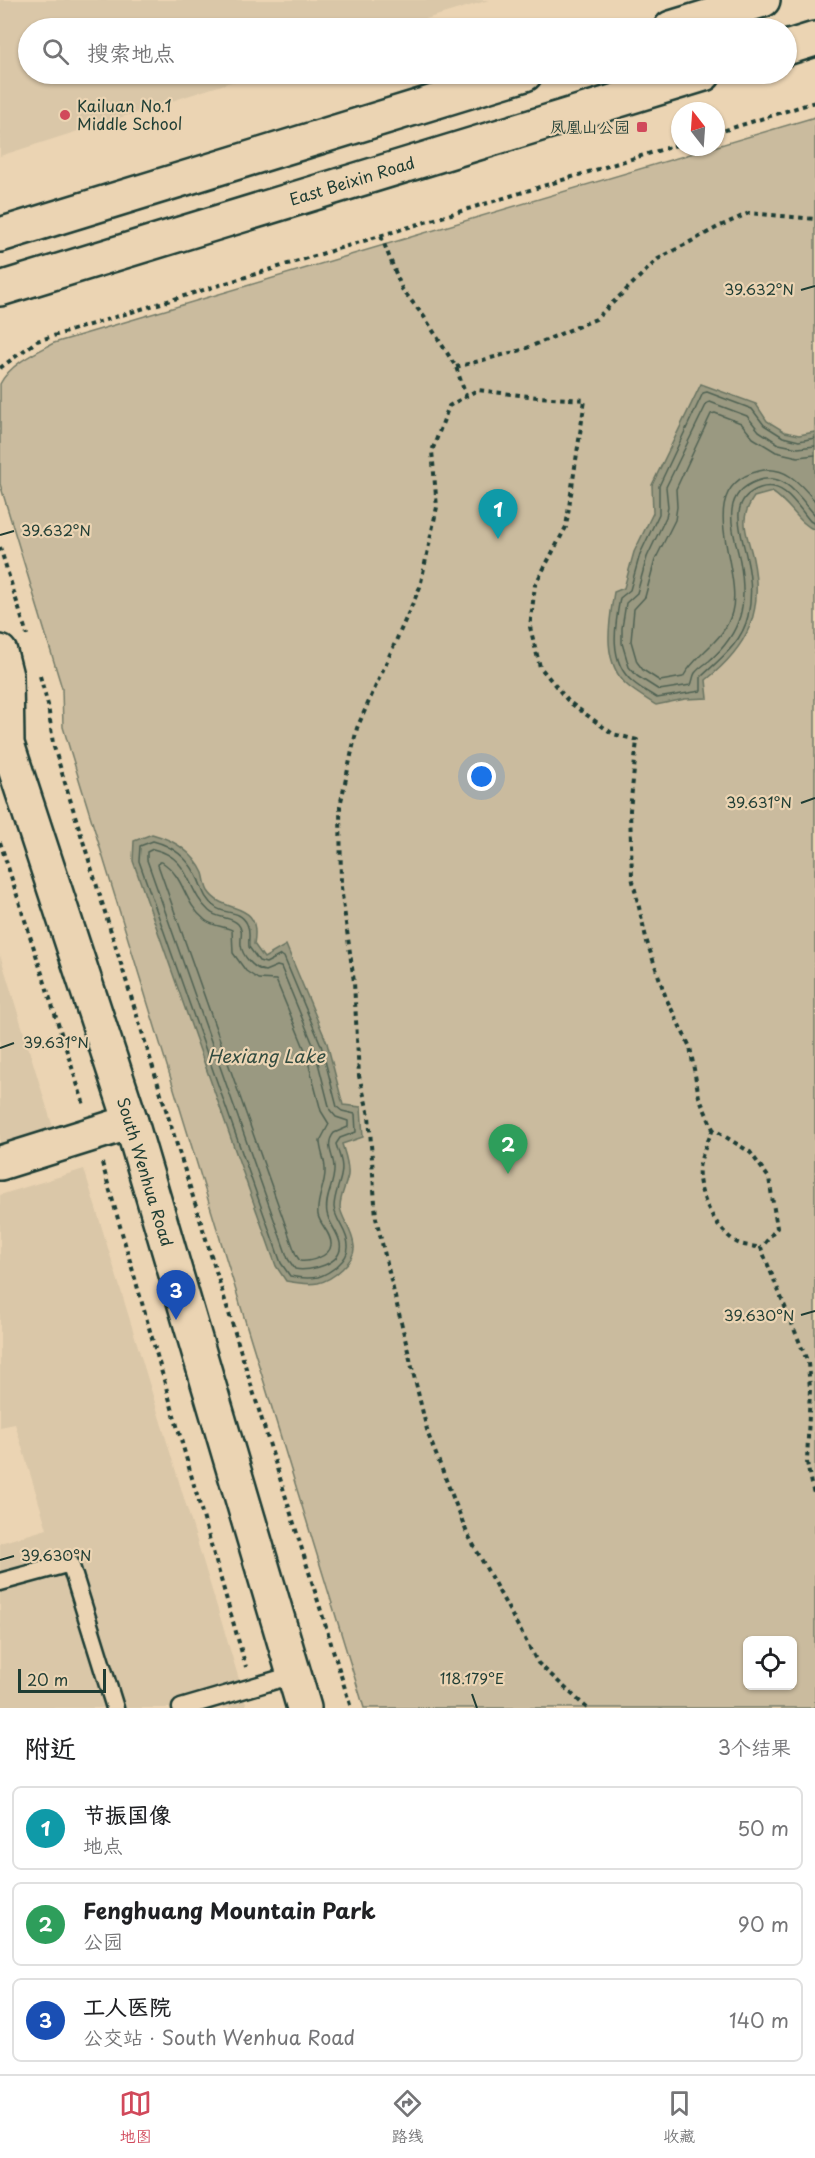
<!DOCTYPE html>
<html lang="zh">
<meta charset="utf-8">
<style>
body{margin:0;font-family:"Playpen Sans","LXGW WenKai TC",sans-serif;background:#f2f2f2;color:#202124}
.controls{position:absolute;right:18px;bottom:18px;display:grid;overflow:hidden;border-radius:9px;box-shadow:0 2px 4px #0004}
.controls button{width:54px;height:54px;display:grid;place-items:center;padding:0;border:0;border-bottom:2px solid #e0e0e0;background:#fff;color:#202124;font:30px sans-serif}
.compass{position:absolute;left:671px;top:102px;width:54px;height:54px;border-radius:50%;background:#fff;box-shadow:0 2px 4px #0004;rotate:343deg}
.scale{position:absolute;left:18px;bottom:15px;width:88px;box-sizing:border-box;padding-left:6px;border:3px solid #1f3d34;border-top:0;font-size:16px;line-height:21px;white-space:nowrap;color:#1f3d34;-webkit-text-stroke:4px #ebd4b3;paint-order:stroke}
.you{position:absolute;left:482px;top:777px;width:21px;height:21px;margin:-15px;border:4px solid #fff;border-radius:50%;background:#1a73e8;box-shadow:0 0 0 9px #1a73e833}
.badge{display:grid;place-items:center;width:39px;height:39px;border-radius:50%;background:#d1495b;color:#fff;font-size:20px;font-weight:700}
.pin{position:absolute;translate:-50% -50px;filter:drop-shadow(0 2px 3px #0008)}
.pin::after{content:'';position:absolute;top:32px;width:21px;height:18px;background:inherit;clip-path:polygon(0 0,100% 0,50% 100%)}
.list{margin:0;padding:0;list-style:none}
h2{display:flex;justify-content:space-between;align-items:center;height:78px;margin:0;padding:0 24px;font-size:26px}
h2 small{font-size:20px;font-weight:400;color:#757577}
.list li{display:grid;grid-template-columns:39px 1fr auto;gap:18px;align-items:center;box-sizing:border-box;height:84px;margin:0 12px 12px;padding:0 12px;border:2px solid #e0e0e0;border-radius:9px}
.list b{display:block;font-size:22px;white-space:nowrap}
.list p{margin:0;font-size:20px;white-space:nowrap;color:#757577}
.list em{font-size:20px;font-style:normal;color:#757577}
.icon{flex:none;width:33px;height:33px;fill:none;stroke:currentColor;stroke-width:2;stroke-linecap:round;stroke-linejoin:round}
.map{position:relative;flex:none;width:815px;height:1708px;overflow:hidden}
.search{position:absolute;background:#fff;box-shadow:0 2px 4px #0004;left:18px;right:18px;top:18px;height:66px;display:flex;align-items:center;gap:15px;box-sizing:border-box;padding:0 21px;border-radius:33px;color:#757577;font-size:22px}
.sheet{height:366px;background:#fff}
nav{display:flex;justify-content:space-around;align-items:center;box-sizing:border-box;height:84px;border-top:2px solid #e0e0e0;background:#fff;font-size:16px;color:#757577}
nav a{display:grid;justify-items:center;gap:3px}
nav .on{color:#d1495b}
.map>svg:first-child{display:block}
.built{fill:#dac7a8}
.green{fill:#cabb9e;stroke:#747c69;stroke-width:1.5;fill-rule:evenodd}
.water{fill:#9a9981;stroke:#697462;stroke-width:1.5}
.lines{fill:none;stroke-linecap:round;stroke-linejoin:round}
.shore{stroke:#506253;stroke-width:1.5}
.service-casing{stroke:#1f3d34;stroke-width:21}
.minor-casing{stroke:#1f3d34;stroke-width:38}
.tertiary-casing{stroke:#1f3d34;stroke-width:38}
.primary-casing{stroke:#1f3d34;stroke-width:38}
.path{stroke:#1f3d34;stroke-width:4;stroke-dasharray:4.5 4.5;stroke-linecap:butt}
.service{stroke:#ebd4b3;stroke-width:16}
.minor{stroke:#ebd4b3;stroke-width:33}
.tertiary{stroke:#ebd4b3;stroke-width:33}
.primary{stroke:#ebd4b3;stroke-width:33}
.ticks{fill:none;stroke:#1f3d34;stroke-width:2}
.poi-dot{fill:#d1495b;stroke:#ebd4b3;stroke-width:2}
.labels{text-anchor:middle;stroke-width:4.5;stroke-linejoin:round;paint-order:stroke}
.poi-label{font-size:16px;fill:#1f3d34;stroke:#ebd4b3;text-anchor:start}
.street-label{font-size:16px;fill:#1f3d34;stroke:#ebd4b3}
.water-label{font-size:18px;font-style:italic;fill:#314b40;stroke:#ebd4b3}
.ticks-label{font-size:15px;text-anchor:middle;fill:#1f3d34;stroke:#ebd4b3;stroke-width:4.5;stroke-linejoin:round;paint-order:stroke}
</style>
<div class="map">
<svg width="815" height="1708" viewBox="0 0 815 1708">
<rect width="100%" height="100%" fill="#ebd4b3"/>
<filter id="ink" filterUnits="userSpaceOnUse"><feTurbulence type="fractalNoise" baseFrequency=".0167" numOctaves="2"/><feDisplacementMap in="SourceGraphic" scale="12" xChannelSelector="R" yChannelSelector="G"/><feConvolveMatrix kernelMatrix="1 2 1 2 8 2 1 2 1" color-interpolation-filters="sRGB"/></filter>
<g filter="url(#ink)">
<path class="built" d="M0,0H489L396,28H28V74H256L0,156Z
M0,955L55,1134L0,1151Z
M84,1169L238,1676L247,1708H0V1543L47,1529L15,1424L0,1427V1195Z"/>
<path class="green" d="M815,117V1708H364L63,727L62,688L0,484V384C11,363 35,353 54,343ZM748,1640H792V1686H748Z"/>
<path class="water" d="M701,384L756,404L767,421L785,432L799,435L815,432V530C799,524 790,503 772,492L754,497C737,521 748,534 753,559C764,613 748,646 706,680L708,698L685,699L656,705C647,699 636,693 628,686C601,662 609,623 614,592L624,588L634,552L653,513L652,485Z
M152,834C174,840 193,852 203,873C205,879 205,886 208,891C224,916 262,898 254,944L264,958L286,945L327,1043L343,1105L361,1107L363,1137L342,1144C345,1154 349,1164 348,1175C346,1186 340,1196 340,1207C341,1218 353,1231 354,1246C356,1261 332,1280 318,1283C307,1285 297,1283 286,1281L276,1266L133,861L134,841Z"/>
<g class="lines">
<path class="shore" d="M815,438L799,441L783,437L764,425L752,409L707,392L703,393L659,486V514L640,554L630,590L620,598C615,625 608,662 633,682C640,688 649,693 657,698L701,691V677C720,659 742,643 748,616C752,598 751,578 747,560C743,536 725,500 760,488C784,480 797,506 810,521L815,524
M815,446L798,448L779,444L759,431L747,416L710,402L707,403L666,487L668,507L666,517L647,557L637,593L626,603L622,628V643L629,667L637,676L659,690L691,685C693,681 693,676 695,673C699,668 705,664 709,661C723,649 735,633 740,616C745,599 743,578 740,561C734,532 718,495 757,481C785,471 799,497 815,515
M815,455L798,457L776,452L753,438L741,423L715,413L711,414L676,489L677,507L675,520L655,560L645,597L634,609L631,641L637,662L643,670L660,681L683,677C696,653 725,641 732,612C744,568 690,488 759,471C785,465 800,483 815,501
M153,841C172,846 187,857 196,875C203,887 202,897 215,907C225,915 240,909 247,924C251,932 248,938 249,947L259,961L266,963L281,955L284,957L321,1045L337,1107L342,1111L355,1114L356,1132L340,1138L336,1144C339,1155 344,1164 341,1176C339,1186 334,1196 334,1207C335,1221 348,1231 348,1246C349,1260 330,1273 318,1277C309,1279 299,1278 290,1276L281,1263L139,861L140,846Z
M153,849C192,858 185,889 209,911C217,919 231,916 238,924C244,931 240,937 241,945C242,956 254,969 265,971L277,966L281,967L314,1047L330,1110L336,1117L348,1121V1127L334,1133C324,1145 334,1155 334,1168C335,1184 324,1197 327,1213C329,1224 338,1232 340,1243C344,1264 310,1272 295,1269L288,1259L147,860V852Z
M159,862H162C186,878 182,901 205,920C212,926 223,926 232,930L233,953L246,971L258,979L276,980L305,1050L321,1111L329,1124L320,1141C320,1151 325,1159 325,1169C326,1185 316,1198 318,1215C320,1225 332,1234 331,1245C330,1257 309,1262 300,1261L296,1255L158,865Z"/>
<g class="service-casing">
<path id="service" d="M0,1582L70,1563L115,1708
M181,1708L293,1675"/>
</g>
<g class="minor-casing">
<path id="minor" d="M0,1163L131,1122"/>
</g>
<g class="tertiary-casing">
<path id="tertiary" d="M0,652L6,676L7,744
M0,733L7,744L131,1122L304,1708"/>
</g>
<g class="primary-casing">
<path id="primary" d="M671,28L763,0
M786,48L815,39
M0,235L525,74
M0,289L704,74"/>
</g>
<path class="path" d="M716,133L815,102
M381,236L402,289L425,318L456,367L466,396
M456,367L522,350L596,319L658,259L718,227L749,213L815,219
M0,368L37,341L680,144
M0,547L27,635
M40,676L48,705L53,744L351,1708
M0,842L84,1105
M713,1129C708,1142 701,1155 699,1168C696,1192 717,1232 738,1243C744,1246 754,1246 761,1248
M102,1163L246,1667
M587,1708L538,1663L467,1533L428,1434L376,1218L369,1115L359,1076L354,982L341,887L340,806L357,728L420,587L437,507L432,451L449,406L477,390L537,397L585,400L566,527L535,585L530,627L540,667L569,702L613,734L637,740L630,810L632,877L647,942L666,998L690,1047L699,1097L713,1129L750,1152L769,1178L777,1228L761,1248L808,1363L810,1389L807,1462L811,1484L815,1496"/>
<use href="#service" class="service"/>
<use href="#minor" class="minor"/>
<use href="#tertiary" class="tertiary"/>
<use href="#primary" class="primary"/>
</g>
</g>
<path class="ticks" d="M801,290L815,286M0,535L14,531M801,803L815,798M0,1048L14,1043M801,1315L815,1311M0,1560L14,1556M472,1694L477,1708"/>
<g class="poi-dot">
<circle cx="65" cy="115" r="6"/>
<rect x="636" y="121" width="12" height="12" rx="3"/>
</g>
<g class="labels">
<g class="poi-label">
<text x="77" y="112">Kailuan No.1<tspan x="77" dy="18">Middle School</tspan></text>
<text x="630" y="133" text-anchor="end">凤凰山公园</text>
</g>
<g class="street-label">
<text transform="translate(352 181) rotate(-17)" y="6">East Beixin Road</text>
<text transform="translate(145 1172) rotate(73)" y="6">South Wenhua Road</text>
</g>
<g class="water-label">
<text x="266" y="1063">Hexiang Lake</text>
</g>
</g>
<g class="ticks-label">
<text x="759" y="295">39.632°N</text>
<text x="56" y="536">39.632°N</text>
<text x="759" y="808">39.631°N</text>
<text x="56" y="1048">39.631°N</text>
<text x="759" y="1321">39.630°N</text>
<text x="56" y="1561">39.630°N</text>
<text x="472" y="1684">118.179°E</text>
</g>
</svg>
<div class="controls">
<button><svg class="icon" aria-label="locate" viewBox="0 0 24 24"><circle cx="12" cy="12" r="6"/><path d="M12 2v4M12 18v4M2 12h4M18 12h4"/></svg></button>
</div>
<svg class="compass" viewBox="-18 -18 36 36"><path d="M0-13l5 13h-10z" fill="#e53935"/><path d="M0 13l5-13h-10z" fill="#757577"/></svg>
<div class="scale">20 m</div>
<div class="you"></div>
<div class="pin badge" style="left:498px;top:539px;background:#0f9aa8">1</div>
<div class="pin badge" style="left:508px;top:1174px;background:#2e9e5b">2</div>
<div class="pin badge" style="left:176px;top:1320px;background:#1a4fb4">3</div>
<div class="search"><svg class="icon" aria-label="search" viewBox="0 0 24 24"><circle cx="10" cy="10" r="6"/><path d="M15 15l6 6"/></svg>搜索地点</div>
</div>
<section class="sheet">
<h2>附近<small>3个结果</small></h2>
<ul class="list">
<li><span class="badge" style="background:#0f9aa8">1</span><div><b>节振国像</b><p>地点</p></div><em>50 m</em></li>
<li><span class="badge" style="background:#2e9e5b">2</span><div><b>Fenghuang Mountain Park</b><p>公园</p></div><em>90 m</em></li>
<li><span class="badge" style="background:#1a4fb4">3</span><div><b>工人医院</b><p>公交站 · South Wenhua Road</p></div><em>140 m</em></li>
</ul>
</section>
<nav>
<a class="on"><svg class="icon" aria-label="map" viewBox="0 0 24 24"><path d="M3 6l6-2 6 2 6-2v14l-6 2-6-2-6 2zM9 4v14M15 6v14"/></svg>地图</a>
<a><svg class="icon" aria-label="directions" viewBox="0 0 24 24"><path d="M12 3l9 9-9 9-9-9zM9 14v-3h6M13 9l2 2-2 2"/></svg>路线</a>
<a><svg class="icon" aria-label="saved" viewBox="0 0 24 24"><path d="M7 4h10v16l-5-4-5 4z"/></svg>收藏</a>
</nav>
